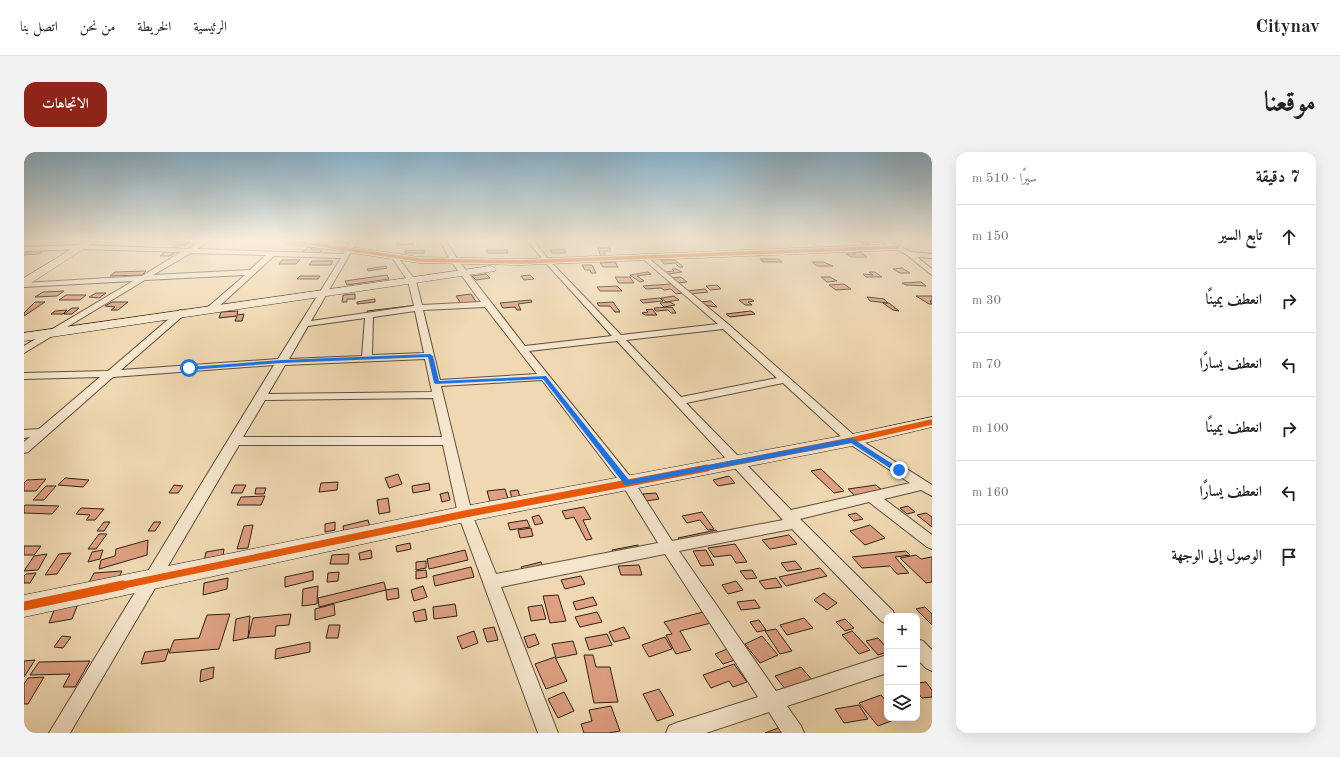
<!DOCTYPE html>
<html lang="ar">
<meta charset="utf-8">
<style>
body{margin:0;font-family:"Old Standard TT",Amiri,serif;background:#f2f2f2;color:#222;direction:rtl}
.controls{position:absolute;right:12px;bottom:12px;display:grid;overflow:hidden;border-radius:8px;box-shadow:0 4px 16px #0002}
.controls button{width:36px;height:36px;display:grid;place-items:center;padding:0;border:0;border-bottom:1px solid #e0e0e0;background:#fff;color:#222;font:20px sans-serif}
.stop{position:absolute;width:12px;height:12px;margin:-9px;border:3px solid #1a73e8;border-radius:50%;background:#fff}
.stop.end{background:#1a73e8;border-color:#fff;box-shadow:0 1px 4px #0008}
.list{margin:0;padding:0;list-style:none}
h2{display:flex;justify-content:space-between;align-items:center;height:52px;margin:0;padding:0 16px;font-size:17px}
h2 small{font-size:13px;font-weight:400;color:#767676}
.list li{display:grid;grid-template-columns:26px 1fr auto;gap:12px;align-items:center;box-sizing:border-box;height:64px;padding:0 16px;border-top:1px solid #e0e0e0}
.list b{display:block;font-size:15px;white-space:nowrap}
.list em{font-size:13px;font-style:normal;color:#767676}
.icon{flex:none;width:22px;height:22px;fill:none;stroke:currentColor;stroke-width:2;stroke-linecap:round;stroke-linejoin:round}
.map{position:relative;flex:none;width:908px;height:581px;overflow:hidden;direction:ltr;border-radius:12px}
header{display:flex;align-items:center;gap:24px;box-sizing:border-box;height:56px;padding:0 20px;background:#fff;border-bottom:1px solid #e0e0e0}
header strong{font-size:19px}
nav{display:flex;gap:22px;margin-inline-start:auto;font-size:14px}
.intro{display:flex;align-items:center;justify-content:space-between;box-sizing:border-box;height:96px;padding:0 24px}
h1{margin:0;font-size:28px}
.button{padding:10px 18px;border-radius:12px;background:#8f2418;color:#fff;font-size:14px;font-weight:700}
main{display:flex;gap:24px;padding:0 24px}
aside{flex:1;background:#fff;border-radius:12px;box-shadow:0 4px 16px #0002}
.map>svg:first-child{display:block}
.building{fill:#dea081;stroke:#2d2018}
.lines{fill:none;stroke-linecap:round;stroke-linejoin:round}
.street-casing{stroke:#5e4e3e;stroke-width:2}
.secondary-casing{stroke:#2d2018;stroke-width:1}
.street{fill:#f5e6cd;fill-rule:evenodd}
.secondary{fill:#f5e6cd;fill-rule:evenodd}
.cycleway-far3-casing{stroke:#f5e6cd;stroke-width:5}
.cycleway-far2-casing{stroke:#f5e6cd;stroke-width:8}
.cycleway-far1-casing{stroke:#f5e6cd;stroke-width:10}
.cycleway-casing{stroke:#f5e6cd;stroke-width:12}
.cycleway-far3{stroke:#e8590c;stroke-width:3.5}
.cycleway-far2{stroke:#e8590c;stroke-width:5.5}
.cycleway-far1{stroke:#e8590c;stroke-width:7}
.cycleway{stroke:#e8590c;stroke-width:9}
.route{fill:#1a73e8}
</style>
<header>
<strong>Citynav</strong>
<nav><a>الرئيسية</a><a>الخريطة</a><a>من نحن</a><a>اتصل بنا</a></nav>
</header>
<div class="intro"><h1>موقعنا</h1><a class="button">الاتجاهات</a></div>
<main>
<aside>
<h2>7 دقيقة<small>سيرًا · 510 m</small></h2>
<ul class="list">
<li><svg class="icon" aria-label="ahead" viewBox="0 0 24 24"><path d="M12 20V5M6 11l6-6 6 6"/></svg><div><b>تابع السير</b></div><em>150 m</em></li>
<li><svg class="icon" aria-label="right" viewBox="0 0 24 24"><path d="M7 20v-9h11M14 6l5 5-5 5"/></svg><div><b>انعطف يمينًا</b></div><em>30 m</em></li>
<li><svg class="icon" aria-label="left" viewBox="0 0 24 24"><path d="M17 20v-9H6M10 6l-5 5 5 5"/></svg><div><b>انعطف يسارًا</b></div><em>70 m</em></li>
<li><svg class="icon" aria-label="right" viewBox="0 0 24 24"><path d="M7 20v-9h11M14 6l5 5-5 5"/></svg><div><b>انعطف يمينًا</b></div><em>100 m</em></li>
<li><svg class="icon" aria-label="left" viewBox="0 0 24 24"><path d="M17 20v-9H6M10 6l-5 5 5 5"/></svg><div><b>انعطف يسارًا</b></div><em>160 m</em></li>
<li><svg class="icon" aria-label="arrive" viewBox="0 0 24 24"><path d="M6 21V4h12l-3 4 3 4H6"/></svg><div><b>الوصول إلى الوجهة</b></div></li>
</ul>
</aside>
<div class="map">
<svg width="908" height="581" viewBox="0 0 908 581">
<rect width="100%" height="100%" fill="#f0d9b2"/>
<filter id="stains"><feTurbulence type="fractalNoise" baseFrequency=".005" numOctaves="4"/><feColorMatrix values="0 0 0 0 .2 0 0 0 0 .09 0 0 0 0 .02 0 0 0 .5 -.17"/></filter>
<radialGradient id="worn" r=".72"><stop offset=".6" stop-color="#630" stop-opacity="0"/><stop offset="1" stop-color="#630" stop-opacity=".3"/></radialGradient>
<path class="building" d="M312,88H326L324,91L309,90Z
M397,88V90H389L390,92L373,93V89Z
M852,88L856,90L842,91L848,94H844L834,89Z
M156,90H166L162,93H157L152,96H148Z
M284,95H289L287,97H299L294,102H276Z
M574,96H586L587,99H580L582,105H577Z
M540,97L542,101H528L526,98Z
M400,98V101H381V99Z
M462,98H483L484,101H463Z
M19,99L15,102L0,103L2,100Z
M141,100H152L146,104H136Z
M829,100H836L843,105H827L822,102H832Z
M736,107H754L758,110H739Z
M258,108H276L272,112H255Z
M637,108H651L659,115H655L651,111L640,112Z
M288,109H309L307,113H285Z
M591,110L594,115H579L576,111Z
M788,110H799L809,114H793Z
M558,113H568L572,121H567L566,118H561Z
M362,114L363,116L344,119L343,117Z
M878,116L886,121H876L869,117Z
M648,117H652L658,120L644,122L641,120L650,119Z
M122,119L118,123L86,124L91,120Z
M624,120L627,122L613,124L620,129L616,130L606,123Z
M845,120H851L858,125H842L839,122L849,123Z
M462,122L466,126L452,128L448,124Z
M363,123L365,127L323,133L321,129Z
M506,123L510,127L500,128L497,124Z
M276,124H296L294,127H273Z
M591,125H606L610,131H595Z
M657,125L663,130L654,131L648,126Z
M797,125H806L813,129L803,130Z
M897,130L902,134L882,133L878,131Z
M647,132L658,141L652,142L647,137L640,138L637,136L622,137L619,134Z
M820,132L827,137L812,138L805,133Z
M693,133L697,137L686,138L682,134Z
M593,134L598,139H576L573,135Z
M681,137L684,140L666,142L663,139Z
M40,139L33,144L11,145L19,140Z
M72,141H82L75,146L65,145Z
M331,142V147H323V150H318L319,143Z
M447,142L453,151L438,153L432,144Z
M42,143H62L56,148H35Z
M650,144L655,148L642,150L637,146Z
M892,144H908V149H906L908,152H905Z
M843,145L860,147L864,151L846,149Z
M636,146L639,149L619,151L616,148Z
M351,147V150L333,152V150Z
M727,147L730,149L724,150L728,153H721L715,148Z
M507,148L508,150L494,152L497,158H493L491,155L479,156L476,151Z
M687,149L693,155L679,153L676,150Z
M11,150H21L0,164V161Z
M88,150H104L94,158H87L91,155L81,154Z
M589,150L596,160H591L586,154H575L573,151Z
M646,150L651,153L640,155L636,151Z
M859,151H865L875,159L869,158Z
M393,153L394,155L344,162L343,159Z
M648,155L652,161H647L644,158L632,159L630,156Z
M48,156H55L48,162H40Z
M628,157L633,163H621L618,161L624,160L622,158Z
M43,158L39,162H27L31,159Z
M214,159L213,163L220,162L218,169H211L213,164L195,166L197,160Z
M727,159L731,162L706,165L702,162Z
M797,317L820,339L810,341L787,319Z
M374,322L378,332L365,336L361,326Z
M705,324L711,331L694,334L689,328Z
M41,326L65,328L59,335L34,333Z
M22,327L12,339H0V331L3,328Z
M314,330L313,338L295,340L297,331Z
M405,331L406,338L389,341L388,334Z
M150,333L159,334L154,341H145Z
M211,333H222L218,341H207Z
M852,333L865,344L836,349L824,337Z
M22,334H32L20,348H9Z
M232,336H242L240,342H231Z
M481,337L485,350L467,353L463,339Z
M494,338L496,346L488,347L486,339Z
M424,340L426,348L418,350L416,342Z
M632,341L635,347L622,349L619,342Z
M241,344L237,353H213L217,345Z
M364,346L366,360L355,362L353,348Z
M2,353L35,354L28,362L0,361V354Z
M884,354L891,360L883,362L876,356Z
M560,355L567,367L559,368L568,387L562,388L550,365L542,367L538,359Z
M57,356L80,357L71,368H62L66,363L52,362Z
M678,360L690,377L684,378L676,368L663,371L658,364Z
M832,361L839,367L830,369L824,363Z
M902,361L908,365V375L893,363Z
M515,363L519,371L511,373L508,365Z
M344,368L346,376L320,382L319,374Z
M503,368L506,375L486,378L484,371Z
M80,370H86L80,379H73Z
M130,370H137L131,379H124Z
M311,370V378L301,380V372Z
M229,373L224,396L213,397L220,374Z
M846,373L861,386L841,393L826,379Z
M507,376L509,384L496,386L494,378Z
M692,378L698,386L660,395L654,386Z
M75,382H83L72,397H64Z
M765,383L773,392L746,397L738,388Z
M124,388L123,403L75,417L77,408L91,404L92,397Z
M386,391L387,397L373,400L372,394Z
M711,392L723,410L712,411L707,403L690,405L684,396Z
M614,393L618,402L592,406L588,398Z
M0,394H17L10,403H0Z
M200,397L198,411L179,414L182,400Z
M79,398L76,407L64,410L68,400Z
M347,398L348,406L336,408L335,401Z
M441,398L444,408L405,417L403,407Z
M682,398L690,413L677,414L669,399Z
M882,399L886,403L871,405L885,421L873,422L866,414L838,416L828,405Z
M47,401L33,422L21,423L35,402Z
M23,402L14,418L0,419L10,404Z
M325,402L324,412H306L308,403Z
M892,403L897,407L908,405V430L902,431L876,406Z
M402,409V416L392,418V410Z
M771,409L778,417L763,419L757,411Z
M517,410L521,420L501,425L497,415Z
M615,413L618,423H597L594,414Z
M447,415L450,425L411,434L409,424Z
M796,416L803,424L762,434L755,425Z
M402,418L403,425L392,427V419Z
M728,418L733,426L722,427L716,419Z
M98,419L92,431L63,434L70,421Z
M289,419V428L261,435V425Z
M315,420L314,429L303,430L304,421Z
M12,421L6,431H0V424L2,422Z
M557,424L561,432L541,437L537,428Z
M204,426L203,437L179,443L180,431Z
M752,426L758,435L741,437L735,429Z
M712,429L719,438L704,442L698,433Z
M360,430L362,438L295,455L294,446Z
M294,434L293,452L278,454L279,437Z
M399,434L403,445L390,449L387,438Z
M374,436L375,446L363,448L362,438Z
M800,441L813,451L803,458L790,448Z
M534,443L542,469L526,471L519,444Z
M569,445L573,453L552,458L549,450Z
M731,448L736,456L717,458L713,450Z
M54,452L48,467L25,471L31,456Z
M310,452L311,463L291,468V457Z
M431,452L433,464L410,467L409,455Z
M518,453L522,467L507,469L504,455Z
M901,455L908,462V473L892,457Z
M401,457L403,468L391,470L389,460Z
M573,460L578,470L556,475L551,465Z
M679,460L687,471L656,479L667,498L652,502L642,483L648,482L640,470Z
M206,462L195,497L145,501L150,488L175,486L183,463Z
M267,462L265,473L252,474L251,484L224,486L229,466Z
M226,464L224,486L209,489L212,467Z
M780,466L789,476L763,483L756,473Z
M821,467L830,476L821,479L812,470Z
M735,468L742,478L733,480L726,470Z
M305,473H316L314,486H302Z
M470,475L474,488L463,490L459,477Z
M600,475L606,486L590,490L585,480Z
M752,477L768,499L756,502L741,479Z
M450,479L454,491L438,497L433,485Z
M828,479L846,498L835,502L818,483Z
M511,482L515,492L504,496L500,485Z
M583,482L588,493L565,498L561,486Z
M38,484L47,485L39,496L30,495Z
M738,484L754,503L736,511L721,492Z
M641,485L648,497L625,505L618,493Z
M854,486L863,496V500L854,503L842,489Z
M549,489L553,502L532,506L528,492Z
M286,490V500L251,507L252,497Z
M145,497L141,509L117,512L121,500Z
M703,497L711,508L699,512L691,502Z
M560,503H569L572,515H586L594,550L570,551Z
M531,505L543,529L522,537L511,512Z
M11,508L0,525V509Z
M66,509L51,535H39L46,522L6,523L15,510Z
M710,512L723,530L709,535L705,529L687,536L679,523Z
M190,515L189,526L176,530L177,518Z
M777,515L789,529L762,538L751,524Z
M20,525L4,552H0V532L4,526Z
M902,530L908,538V545L898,546L893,540V531Z
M635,537L650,563L633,569L619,542Z
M540,540L550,559L534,566L524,547Z
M857,543L863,550V566H875L854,574L835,551Z
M835,553L844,567L820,571L811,557Z
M587,554L596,579L584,581H560L557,572L568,569L565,558Z
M757,575L761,581H741Z"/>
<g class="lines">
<g class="street-casing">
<path id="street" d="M179,88H186L173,97L319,102L328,88H334L287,169L390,154L384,129L367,104L370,102L372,103L392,129L398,153L457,150L427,109L415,88H421L434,108L501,194L588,184L521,110L503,88H509L525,108L597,183L694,172L618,106L623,105L704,172L832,285L908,333V344L897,338L860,347L908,383V397L903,395L845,350L776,367L869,459L871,464H863V472L857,469L768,377L655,399L752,539L863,503V521L763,554L777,574L780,581H758L745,560L682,581H642L645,574L652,571L734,545L641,402L477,435L534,581H514L434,362L419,293H215L46,581H25L250,213L89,225L4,300L0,301V290L6,285L0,286V278L15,277L76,225L0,227V221L84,219L154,159L157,158L161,161L160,163L97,218L254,207L317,106L250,104L190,159L187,160L183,157L184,155L221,123L121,128L0,201V194L109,129L0,135V131L118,124L157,100L58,97L0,99V95L58,93L164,97ZM167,101L242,103L226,118L129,123ZM461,155L513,222L416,228L399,158ZM391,159L400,201L348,203L349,165ZM341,166L338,204L265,207L284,174ZM699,177L753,226L657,245L602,188ZM593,189L759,368L648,389L609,328L505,199ZM401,207L408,240L244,242L261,213ZM518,228L599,334L634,391L472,422L448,362L417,234ZM759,231L824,291L886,331L767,358L662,251ZM409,246L418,285H219L241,248Z
M855,88H862L887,100L908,102V106L893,105L908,117V123L883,103Z
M893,487L899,489L908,498V519L902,516L893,507Z"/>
</g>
<g class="secondary-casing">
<path id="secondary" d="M62,88H73L4,133L0,134V126Z
M257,88H279L395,105L498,107L874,92L879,95L874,98L498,113L395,111L262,91Z
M467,114L472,117L471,119L0,189V181Z
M908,265V275L828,294L441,370L0,465V443L441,354L828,282Z"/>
</g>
<use href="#street" class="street"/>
<use href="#secondary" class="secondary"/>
<g class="cycleway-far3-casing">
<path id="cycleway-far3" d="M262,88L395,108L498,110L874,95"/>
</g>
<g class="cycleway-far2-casing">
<path id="cycleway-far2" d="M678,317L828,288L908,270"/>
</g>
<g class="cycleway-far1-casing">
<path id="cycleway-far1" d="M95,434L441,362L683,316"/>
</g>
<g class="cycleway-casing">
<path id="cycleway" d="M0,454L99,433"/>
</g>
<use href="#cycleway-far3" class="cycleway-far3"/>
<use href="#cycleway-far2" class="cycleway-far2"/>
<use href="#cycleway-far1" class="cycleway-far1"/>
<use href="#cycleway" class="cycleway"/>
</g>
<linearGradient id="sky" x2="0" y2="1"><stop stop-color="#89b6d1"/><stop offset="0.52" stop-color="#f8eedc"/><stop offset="1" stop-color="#f8eedc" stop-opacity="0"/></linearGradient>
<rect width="908" height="169" fill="url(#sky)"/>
<path class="route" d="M406,202L409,204L415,229L522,224L605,328L828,286L878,318L877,320H872L827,291L604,333H601L519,227L412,232L410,231L404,205L258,211L165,218L162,216L165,215L258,208Z"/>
<rect width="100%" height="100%" filter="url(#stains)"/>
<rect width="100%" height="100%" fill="url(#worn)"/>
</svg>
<div class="controls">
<button>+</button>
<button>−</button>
<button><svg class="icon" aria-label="layers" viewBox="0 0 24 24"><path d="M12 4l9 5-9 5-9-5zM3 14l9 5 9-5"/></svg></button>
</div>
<div class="stop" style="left:165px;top:216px"></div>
<div class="stop end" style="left:875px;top:318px"></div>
</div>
</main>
